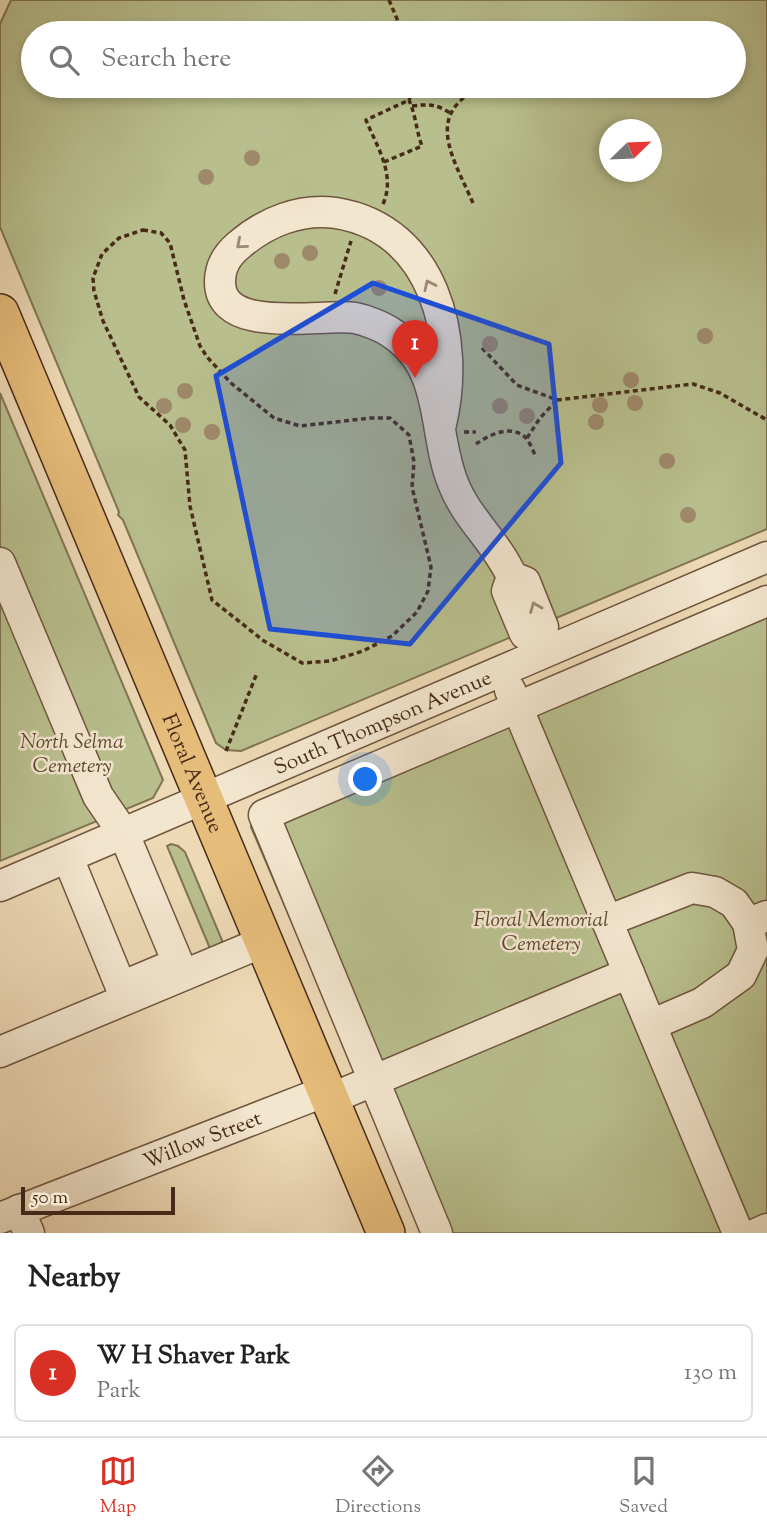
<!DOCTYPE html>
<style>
body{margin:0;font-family:"Sorts Mill Goudy",serif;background:#f2f2f2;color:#222}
.compass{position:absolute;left:599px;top:119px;width:63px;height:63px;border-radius:50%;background:#fff;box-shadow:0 4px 10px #0003;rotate:67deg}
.scale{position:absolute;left:21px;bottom:18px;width:154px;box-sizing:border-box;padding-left:7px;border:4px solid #472a18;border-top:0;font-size:19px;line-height:24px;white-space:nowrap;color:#472a18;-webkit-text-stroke:5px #f3e6cf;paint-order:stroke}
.you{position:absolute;left:366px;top:780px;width:24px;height:24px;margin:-18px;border:5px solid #fff;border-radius:50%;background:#1a73e8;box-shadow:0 0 0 10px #1a73e833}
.badge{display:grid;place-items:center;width:46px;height:46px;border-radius:50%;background:#d93025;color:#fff;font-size:23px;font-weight:700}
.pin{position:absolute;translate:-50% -58px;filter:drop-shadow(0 2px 4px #0008)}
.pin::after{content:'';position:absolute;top:37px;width:24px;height:21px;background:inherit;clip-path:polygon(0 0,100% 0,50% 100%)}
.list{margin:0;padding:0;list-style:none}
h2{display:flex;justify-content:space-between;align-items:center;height:91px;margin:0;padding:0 28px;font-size:30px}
h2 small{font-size:23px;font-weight:400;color:#767676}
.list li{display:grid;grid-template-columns:46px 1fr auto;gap:21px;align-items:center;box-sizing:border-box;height:98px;margin:0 14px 14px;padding:0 14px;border:2px solid #e0e0e0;border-radius:10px}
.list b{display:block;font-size:26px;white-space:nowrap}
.list p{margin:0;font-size:23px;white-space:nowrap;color:#767676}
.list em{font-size:23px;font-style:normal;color:#767676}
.icon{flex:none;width:38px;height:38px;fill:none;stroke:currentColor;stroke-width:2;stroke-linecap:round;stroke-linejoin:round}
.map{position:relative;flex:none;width:767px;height:1233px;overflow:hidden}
.search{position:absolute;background:#fff;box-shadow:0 4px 10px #0003;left:21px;right:21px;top:21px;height:77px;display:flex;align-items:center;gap:18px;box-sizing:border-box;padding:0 24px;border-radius:38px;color:#767676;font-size:26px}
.sheet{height:203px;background:#fff}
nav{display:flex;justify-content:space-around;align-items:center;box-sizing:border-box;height:98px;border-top:2px solid #e0e0e0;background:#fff;font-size:19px;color:#767676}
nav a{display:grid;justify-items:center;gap:4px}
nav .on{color:#d93025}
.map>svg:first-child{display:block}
.green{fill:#b8bf8d;stroke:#807452;stroke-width:2;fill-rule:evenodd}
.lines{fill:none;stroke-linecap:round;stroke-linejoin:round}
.minor-casing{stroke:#70563f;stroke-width:33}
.major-casing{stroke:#472a18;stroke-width:40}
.path{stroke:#472a18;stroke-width:3.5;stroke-dasharray:5 3.5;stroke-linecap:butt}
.minor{stroke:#f3e6cf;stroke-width:30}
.major{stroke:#e6bc7a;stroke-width:37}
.tree{fill:#9e896b}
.oneway{stroke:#9d8874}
.marked{fill:#1d4ed8;fill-opacity:0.2;stroke:#1d4ed8;stroke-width:5;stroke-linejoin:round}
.labels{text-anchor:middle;stroke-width:5;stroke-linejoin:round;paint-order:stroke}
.street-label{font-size:21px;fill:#472a18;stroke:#f3e6cf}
.park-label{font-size:21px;font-style:italic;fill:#5e482f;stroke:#f3e6cf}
</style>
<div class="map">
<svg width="767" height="1233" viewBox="0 0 767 1233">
<rect width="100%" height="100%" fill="#edd9b5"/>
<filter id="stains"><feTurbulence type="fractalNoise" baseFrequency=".00286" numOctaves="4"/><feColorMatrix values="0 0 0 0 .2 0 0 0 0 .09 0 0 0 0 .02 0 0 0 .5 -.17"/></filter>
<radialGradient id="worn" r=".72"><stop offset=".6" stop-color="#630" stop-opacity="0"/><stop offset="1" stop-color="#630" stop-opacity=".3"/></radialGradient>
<path class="green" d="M11,0H767V529L241,751L226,750L216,743L123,520L118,515L119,512L0,227V24ZM33,33H734V86H33ZM610,130H652V172H610Z
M0,393L163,780L153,798L0,861Z
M767,594V1233H425L251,827L253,813Z
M171,844L178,846L185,852L224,945L211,951L167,846Z"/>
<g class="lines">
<g class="minor-casing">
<g id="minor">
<path d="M441,424C461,339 435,229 336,213C300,208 266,222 239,245C227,255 220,266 220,282C220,336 322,313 355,318C365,320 381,326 390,332C446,367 432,431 453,483C466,518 497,542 512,577L507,591L525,634L540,643L543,627L525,582L512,577"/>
<path d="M0,563L98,796L124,834L178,963L121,987L68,858"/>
<path d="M510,690L738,1233"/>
<path id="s1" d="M0,886L767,557"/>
<path d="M607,921L692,888L715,892L734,903L748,923"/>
<path d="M651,1025L702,1003L741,975L753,950L748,923L767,916"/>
<path d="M0,1052L263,942"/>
<path d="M330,1099L629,973"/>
<path d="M19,1210L29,1233"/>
<path id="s2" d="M0,1218L326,1091"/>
<path d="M437,1233L264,815L767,601"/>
<path d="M758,1233L767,1229"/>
</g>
</g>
<g class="major-casing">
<g id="major">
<path id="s3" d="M0,313L386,1233"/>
</g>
</g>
<path class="path" d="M389,0L403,33
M510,33L513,32
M412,106C428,104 437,104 450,113
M384,162L422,146C416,130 416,116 409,100
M473,203C453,157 422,113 484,86
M383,204C396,175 377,147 366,120L409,100L414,86
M143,230L161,233L170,243L184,300L200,346L207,357L231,383L274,418L300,426L371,418H390L409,435L414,462L412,487L431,567L428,591L417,612L392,636L363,651L330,661L302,663L264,641L212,600L190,506L185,450L170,425L139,397L103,321L94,291L93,278L102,254L119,238Z
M335,294L351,241
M482,348L517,385L557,400L693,384L720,393L767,420
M464,432H476
M527,438L540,418L557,400
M476,444C489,435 510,424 525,437C530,442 533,451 536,457
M226,751L257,673"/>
<use href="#minor" class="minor"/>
<use href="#major" class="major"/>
</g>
<g class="tree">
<circle cx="252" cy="158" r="8"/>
<circle cx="206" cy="177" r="8"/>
<circle cx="310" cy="253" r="8"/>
<circle cx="282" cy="261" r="8"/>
<circle cx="379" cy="288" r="8"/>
<circle cx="705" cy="336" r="8"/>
<circle cx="490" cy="344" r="8"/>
<circle cx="631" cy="380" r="8"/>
<circle cx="185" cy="391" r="8"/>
<circle cx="635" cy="403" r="8"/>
<circle cx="600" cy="405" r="8"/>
<circle cx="164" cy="406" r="8"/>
<circle cx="500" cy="406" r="8"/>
<circle cx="527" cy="416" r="8"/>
<circle cx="596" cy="422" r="8"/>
<circle cx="183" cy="425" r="8"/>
<circle cx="212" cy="432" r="8"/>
<circle cx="667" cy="461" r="8"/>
<circle cx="688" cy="515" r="8"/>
</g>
<defs><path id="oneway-chevron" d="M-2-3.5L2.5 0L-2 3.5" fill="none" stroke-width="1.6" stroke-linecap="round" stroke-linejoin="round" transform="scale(1.75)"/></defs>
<g class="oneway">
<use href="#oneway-chevron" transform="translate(241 244) rotate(139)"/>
<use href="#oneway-chevron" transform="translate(429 285) rotate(-115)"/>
<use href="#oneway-chevron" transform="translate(535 607) rotate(-112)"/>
</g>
<path class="marked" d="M373,283L549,344L561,463L410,644L270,629L216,376Z"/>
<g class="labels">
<g class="street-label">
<text dy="7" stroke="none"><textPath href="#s1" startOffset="416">South Thompson Avenue</textPath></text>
<text dy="7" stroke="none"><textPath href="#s3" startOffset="499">Floral Avenue</textPath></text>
<text dy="7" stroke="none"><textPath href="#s2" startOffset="217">Willow Street</textPath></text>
</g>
<g class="park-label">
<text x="72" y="748">North Selma<tspan x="72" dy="24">Cemetery</tspan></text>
<text x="541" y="926">Floral Memorial<tspan x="541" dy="24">Cemetery</tspan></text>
</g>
</g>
<rect width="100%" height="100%" filter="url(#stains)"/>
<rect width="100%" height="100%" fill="url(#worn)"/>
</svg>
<svg class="compass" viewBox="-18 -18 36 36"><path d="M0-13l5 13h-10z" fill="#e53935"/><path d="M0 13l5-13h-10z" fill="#767676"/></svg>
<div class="scale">50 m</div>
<div class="you"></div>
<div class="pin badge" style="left:415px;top:378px">1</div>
<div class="search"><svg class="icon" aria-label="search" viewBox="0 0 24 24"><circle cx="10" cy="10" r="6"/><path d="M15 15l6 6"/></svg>Search here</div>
</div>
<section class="sheet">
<h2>Nearby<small></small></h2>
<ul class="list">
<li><span class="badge">1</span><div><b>W H Shaver Park</b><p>Park</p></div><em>130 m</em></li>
</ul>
</section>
<nav>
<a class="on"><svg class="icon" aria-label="map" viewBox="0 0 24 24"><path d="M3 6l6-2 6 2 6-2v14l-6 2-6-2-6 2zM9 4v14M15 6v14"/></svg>Map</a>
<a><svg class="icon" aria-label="directions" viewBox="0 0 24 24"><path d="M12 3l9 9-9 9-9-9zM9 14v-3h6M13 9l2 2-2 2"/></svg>Directions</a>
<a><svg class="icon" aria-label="saved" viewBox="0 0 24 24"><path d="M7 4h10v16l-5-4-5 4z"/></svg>Saved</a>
</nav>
